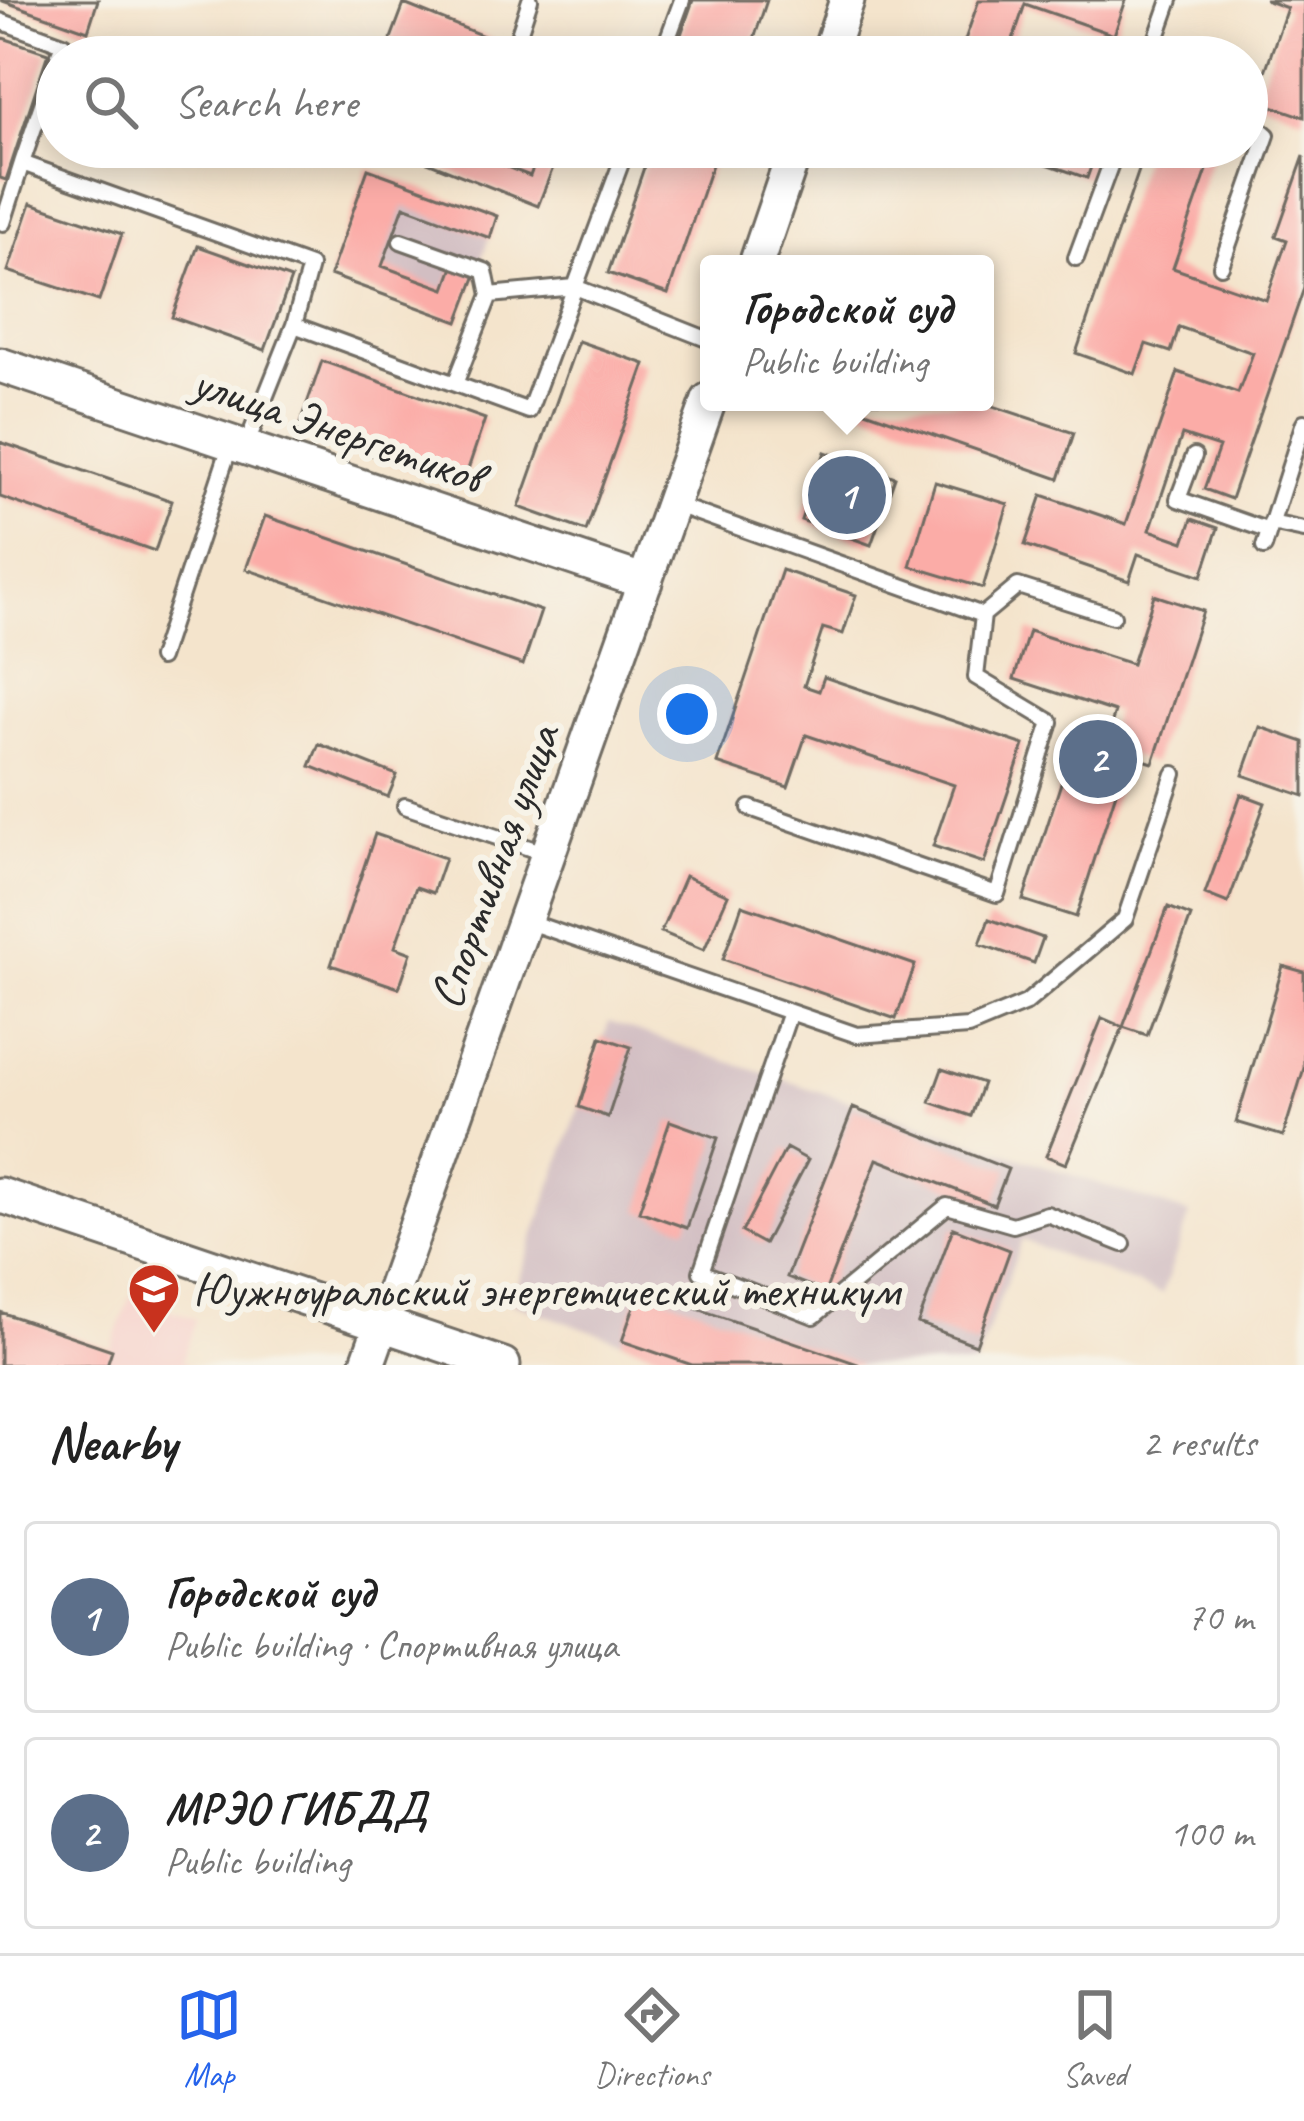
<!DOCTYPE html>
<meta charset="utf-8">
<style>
body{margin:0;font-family:Caveat,sans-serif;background:#f2f2f2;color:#222}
.you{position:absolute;left:687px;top:714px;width:42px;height:42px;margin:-30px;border:9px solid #fff;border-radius:50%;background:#1a73e8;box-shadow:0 0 0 18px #1a73e833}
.badge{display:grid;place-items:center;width:78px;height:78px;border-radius:50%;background:#2563eb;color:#fff;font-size:39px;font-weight:700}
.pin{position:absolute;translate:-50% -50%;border:6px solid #fff;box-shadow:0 3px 12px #0006}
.popup{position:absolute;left:700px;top:255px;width:294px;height:156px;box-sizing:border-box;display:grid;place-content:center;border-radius:12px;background:#fff;filter:drop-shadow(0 3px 9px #0005);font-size:39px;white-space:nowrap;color:#767676}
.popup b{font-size:45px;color:#222}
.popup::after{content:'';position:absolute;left:50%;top:100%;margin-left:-24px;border:24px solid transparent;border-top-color:#fff}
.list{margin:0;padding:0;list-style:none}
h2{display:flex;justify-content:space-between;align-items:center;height:156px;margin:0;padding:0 48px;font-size:51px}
h2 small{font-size:39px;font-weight:400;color:#767676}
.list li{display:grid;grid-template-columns:78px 1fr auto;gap:36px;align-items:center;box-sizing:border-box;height:192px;margin:0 24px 24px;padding:0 24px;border:3px solid #e0e0e0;border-radius:12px}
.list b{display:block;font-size:45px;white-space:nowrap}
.list p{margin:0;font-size:39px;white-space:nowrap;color:#767676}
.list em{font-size:39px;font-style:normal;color:#767676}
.icon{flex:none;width:66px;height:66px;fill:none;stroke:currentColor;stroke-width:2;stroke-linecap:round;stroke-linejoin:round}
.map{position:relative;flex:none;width:1304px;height:1365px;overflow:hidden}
.search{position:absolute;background:#fff;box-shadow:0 6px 30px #0003;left:36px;right:36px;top:36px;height:132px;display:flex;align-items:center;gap:30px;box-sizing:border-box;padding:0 42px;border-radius:66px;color:#767676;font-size:45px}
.sheet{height:588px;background:#fff}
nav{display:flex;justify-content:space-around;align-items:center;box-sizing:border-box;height:168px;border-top:3px solid #e0e0e0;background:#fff;font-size:33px;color:#767676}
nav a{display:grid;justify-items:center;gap:6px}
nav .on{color:#2563eb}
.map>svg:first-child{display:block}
.built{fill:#f7d0ca}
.industrial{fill:#d2bec2}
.building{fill:#fbaca7}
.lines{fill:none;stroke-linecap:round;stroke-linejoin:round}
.service-casing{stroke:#716c63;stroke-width:20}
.tertiary-casing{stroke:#716c63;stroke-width:39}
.service{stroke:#fff;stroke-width:14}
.tertiary{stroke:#fff;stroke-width:33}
.labels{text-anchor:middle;stroke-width:12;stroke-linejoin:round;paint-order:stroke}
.street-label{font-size:48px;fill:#2b2b2b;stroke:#f7f3e8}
.poi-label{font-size:48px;fill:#2b2b2b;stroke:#f7f3e8;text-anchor:start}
</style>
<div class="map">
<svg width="1304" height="1365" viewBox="0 0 1304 1365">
<rect width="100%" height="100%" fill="#f7f3e8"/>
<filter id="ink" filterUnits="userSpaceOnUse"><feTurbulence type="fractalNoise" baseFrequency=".00833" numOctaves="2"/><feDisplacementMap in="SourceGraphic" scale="24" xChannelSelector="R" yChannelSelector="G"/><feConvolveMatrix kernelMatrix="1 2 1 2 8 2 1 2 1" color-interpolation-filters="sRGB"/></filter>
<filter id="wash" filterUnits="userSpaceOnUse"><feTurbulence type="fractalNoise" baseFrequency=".004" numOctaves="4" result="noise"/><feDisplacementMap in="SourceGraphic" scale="48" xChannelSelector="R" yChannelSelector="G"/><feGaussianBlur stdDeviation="2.7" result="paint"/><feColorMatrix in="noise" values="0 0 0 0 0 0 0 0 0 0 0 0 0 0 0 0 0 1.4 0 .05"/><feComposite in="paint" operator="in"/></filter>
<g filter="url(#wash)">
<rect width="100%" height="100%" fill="#f4e4cc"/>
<path class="built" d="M130,1296L196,1319L182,1361L191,1365H0L111,1350Z"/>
<path class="industrial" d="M389,147H561L538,206Z
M368,169L497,216L458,322L330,275Z
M609,1022L1190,1214L1162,1294L1022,1240L975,1365H692L511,1303Z"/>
<g id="blocks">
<path class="building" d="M0,0H98L88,31Z
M693,0H767L748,57H701L676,49Z
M979,0H1126L1114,35L1025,4L1007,57H959Z
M1265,0H1304V117L1255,100L1287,8Z
M404,4L491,39L484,57H384Z
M0,37L48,53L6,180L0,178Z
M390,147H455L530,176L541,147H561L538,206Z
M651,147H718L668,294L608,273Z
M998,147H1098L1087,178Z
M1147,147H1215L1173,268L1266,300L1287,240L1276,236L1304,156V288L1231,499L1204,489L1219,447L1182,435L1150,530L1184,542L1192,519L1218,528L1202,576L1138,554L1129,581L1025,545L1042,495L1126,524L1178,372L1238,393L1253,353L1179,327L1171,352L1146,344L1135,374L1076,353Z
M368,169L497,216L490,238L404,206L382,266L445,289L453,267L476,275L458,322L330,275Z
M31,203L122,234L99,301L8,271Z
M198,246L291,279L265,350L172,317Z
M578,341L645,364L586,531L519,507Z
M322,361L485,419L462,487L298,429Z
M840,402H981L1074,433L1059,479Z
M0,442L172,501L155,551L0,497Z
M825,452L895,477L871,545L801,520Z
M935,482L1008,504L983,588L910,566Z
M265,516L541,611L523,665L246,569Z
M782,570L856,595L843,634L823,628L804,686L819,691L824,677L1024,745L984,863L933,846L954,785L806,735L788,787L717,763Z
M1154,595L1203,611L1153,763L1128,755L1076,917L1023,900L1075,740L1103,749L1115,712L1014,679L1029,631L1132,664Z
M1260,727L1304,742V796L1243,775Z
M319,744L397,775L388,797L310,766Z
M1241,794L1265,803L1228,903L1205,894Z
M375,834L445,858L433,893L416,887L395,947L411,953L399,988L331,965Z
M685,876L728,895L704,950L661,932Z
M742,905L915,965L896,1019L723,959Z
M1168,907L1191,916L1147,1035L1123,1027Z
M989,919L1043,938L1034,963L980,944Z
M1283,966L1304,972V1068L1283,1136L1236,1122Z
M1102,1018L1123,1027L1066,1164L1046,1156Z
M601,1037L631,1047L608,1117L579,1107Z
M942,1069L983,1083L971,1116L930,1102Z
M853,1108L1008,1169L994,1205L877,1159L825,1292L787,1277Z
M670,1121L718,1138L687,1228L639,1211Z
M786,1148L808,1160L764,1244L742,1232Z
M953,1228L1010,1250L976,1345L918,1323Z
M640,1289L858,1364V1365H692L622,1341Z
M0,1312L112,1350L107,1365H0Z"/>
</g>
</g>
<g filter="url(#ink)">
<use href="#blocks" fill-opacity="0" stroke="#716c63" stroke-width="3"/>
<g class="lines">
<g class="service-casing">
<path id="service" d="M530,0L518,37L572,57
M0,21L63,44L58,57
M1156,40L1176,57
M510,57L518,37
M661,57L682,0
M1150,57L1170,0
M520,147L522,154
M22,163L57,60
M3,223L22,163L310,266L294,325L455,384L490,295L575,287L709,340
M401,241L485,271L490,295
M1076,258L1117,147
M1221,266L1267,135L1247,118
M455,384L529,411L627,147
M245,448L294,325
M1194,456L1178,499L1269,531
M673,504L983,615L976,677L1051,722L997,894L750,808
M1271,523L1304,530
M1264,547L1304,422
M983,615L1018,586L1113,616
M160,658L231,443
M405,806L547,854
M523,920L857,1035L968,1027L1026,1003L1125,919L1174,774
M790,1012L701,1272L814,1316L947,1206L1013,1225L1047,1214L1123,1244"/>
</g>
<g class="tertiary-casing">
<path id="tertiary" d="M828,57L847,0
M756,264L796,147
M0,365L645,582
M0,1195L503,1365
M367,1365L709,400"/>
</g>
<use href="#service" class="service"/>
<use href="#tertiary" class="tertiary"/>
</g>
</g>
<defs>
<g id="university-pin" transform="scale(2.7)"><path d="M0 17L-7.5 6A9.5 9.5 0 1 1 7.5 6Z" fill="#c8321e" stroke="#f7f3e8"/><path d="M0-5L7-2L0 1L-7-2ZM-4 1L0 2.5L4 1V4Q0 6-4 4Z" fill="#fff"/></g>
</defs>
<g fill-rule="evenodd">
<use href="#university-pin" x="154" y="1289"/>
</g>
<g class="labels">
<g class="street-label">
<text transform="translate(338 428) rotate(19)" y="17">улица Энергетиков</text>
<text transform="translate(493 866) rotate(-70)" y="17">Спортивная улица</text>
</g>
<g class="poi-label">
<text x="193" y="1306">Юужноуральский энергетический техникум</text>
</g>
</g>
</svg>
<div class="you"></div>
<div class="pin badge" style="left:847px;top:495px;background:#5c6f8a">1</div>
<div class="popup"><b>Городской суд</b>Public building</div>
<div class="pin badge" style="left:1098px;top:759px;background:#5c6f8a">2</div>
<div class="search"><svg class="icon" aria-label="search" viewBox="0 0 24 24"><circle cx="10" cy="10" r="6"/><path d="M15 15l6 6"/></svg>Search here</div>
</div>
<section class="sheet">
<h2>Nearby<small>2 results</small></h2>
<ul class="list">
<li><span class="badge" style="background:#5c6f8a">1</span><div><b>Городской суд</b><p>Public building · Спортивная улица</p></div><em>70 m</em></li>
<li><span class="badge" style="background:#5c6f8a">2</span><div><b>МРЭО ГИБДД</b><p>Public building</p></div><em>100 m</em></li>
</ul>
</section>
<nav>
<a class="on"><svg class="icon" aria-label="map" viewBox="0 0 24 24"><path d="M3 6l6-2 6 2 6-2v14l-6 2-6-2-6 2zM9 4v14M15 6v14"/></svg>Map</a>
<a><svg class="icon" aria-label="directions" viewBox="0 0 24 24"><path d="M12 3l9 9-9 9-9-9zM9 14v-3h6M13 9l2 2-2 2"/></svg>Directions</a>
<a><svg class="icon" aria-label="saved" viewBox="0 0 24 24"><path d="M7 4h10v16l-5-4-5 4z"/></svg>Saved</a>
</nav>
